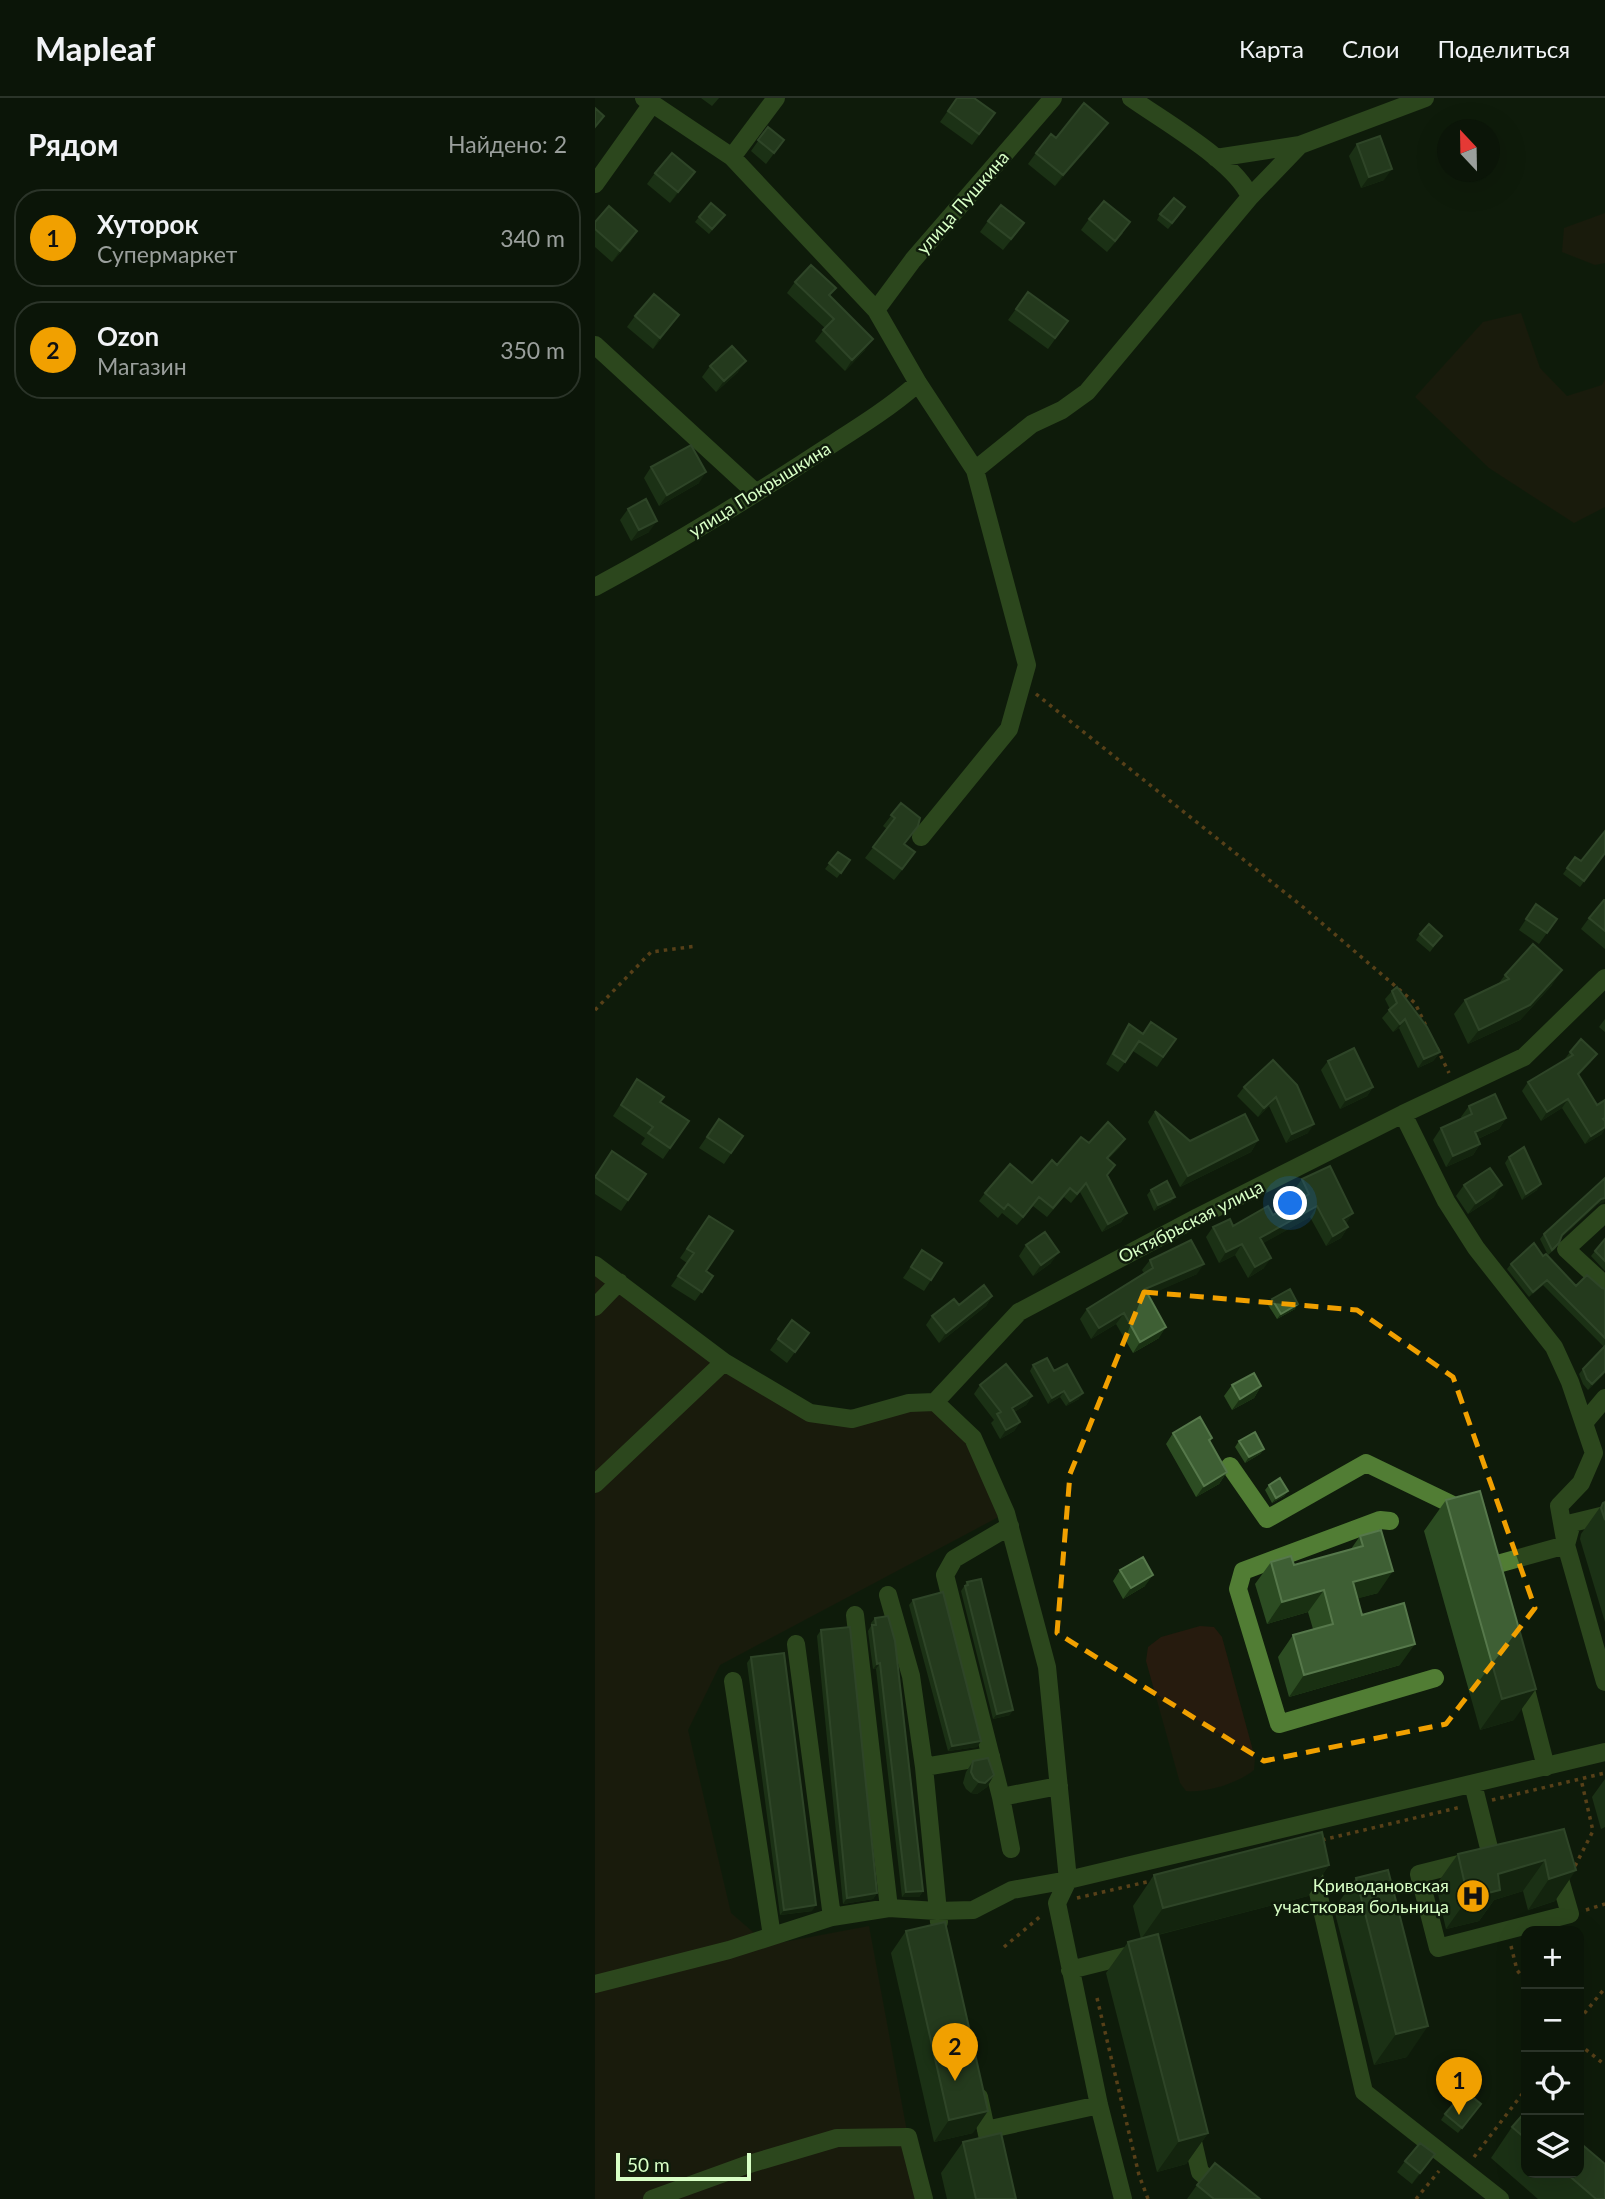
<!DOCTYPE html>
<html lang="ru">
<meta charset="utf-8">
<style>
body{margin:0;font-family:Lato,sans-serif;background:#192216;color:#f1f3f6}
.controls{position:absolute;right:21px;bottom:21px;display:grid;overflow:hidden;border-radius:14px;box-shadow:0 7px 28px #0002}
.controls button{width:63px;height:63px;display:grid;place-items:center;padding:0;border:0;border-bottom:2px solid #2b3429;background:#0b1508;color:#f1f3f6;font:35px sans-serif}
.compass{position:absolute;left:842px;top:21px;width:63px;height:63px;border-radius:50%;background:#0b1508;box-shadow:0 7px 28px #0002;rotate:338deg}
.scale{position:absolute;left:21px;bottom:18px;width:135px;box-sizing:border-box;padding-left:7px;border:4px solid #d8ffc6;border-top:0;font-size:19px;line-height:24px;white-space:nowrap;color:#d8ffc6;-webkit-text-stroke:5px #0f1c0b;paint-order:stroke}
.you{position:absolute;left:696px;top:1106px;width:24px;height:24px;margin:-18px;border:5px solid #fff;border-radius:50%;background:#1a73e8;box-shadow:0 0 0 10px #1a73e833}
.badge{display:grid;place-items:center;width:46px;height:46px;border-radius:50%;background:#f1a000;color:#111;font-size:23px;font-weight:700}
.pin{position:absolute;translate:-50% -58px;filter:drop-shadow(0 2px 4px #0008)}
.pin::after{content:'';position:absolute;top:37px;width:24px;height:21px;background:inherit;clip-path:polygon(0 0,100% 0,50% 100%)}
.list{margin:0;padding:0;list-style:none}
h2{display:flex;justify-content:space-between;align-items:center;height:91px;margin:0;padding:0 28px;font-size:30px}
h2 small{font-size:23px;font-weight:400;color:#9a9f9c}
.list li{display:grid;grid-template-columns:46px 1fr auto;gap:21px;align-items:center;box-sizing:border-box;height:98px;margin:0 14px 14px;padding:0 14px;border:2px solid #2b3429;border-radius:28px}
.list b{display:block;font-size:26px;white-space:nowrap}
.list p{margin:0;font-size:23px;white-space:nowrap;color:#9a9f9c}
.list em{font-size:23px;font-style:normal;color:#9a9f9c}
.icon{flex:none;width:38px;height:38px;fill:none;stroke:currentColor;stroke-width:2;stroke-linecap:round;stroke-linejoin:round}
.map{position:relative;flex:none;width:1010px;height:2101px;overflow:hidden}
header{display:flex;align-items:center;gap:42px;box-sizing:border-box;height:98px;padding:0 35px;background:#0b1508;border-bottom:2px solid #2b3429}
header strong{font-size:33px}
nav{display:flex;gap:38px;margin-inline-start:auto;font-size:24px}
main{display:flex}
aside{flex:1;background:#0b1508}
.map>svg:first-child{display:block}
.green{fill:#261b0e}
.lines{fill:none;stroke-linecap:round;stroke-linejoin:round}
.path{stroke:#b06d29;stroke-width:3.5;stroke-dasharray:3.5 5;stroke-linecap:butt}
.minor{stroke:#517d34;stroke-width:18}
.wall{fill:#2c4c22}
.shaded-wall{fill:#193012}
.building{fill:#3e5f34;stroke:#56784b;stroke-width:2}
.marked{fill:none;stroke:#f1a000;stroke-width:5;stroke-dasharray:14 9;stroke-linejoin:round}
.labels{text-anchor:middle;stroke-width:5;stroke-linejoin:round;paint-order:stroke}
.street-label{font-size:18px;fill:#d8ffc6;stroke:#0f1c0b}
.poi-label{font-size:18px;fill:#d8ffc6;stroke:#0f1c0b;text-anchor:end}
</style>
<header>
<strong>Mapleaf</strong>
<nav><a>Карта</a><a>Слои</a><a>Поделиться</a></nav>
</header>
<main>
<aside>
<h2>Рядом<small>Найдено: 2</small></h2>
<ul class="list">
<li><span class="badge">1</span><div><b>Хуторок</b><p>Супермаркет</p></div><em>340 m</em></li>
<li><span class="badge">2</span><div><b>Ozon</b><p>Магазин</p></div><em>350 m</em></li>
</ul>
</aside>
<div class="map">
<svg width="1010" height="2101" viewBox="0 0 1010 2101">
<rect width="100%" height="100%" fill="#0f1c0b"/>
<path class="green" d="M1010,115V165L1000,167L967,154L969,130Z
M926,215L945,270L972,298L1007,287L1010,281V409L979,425L894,370L820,299L888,224Z
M0,1167L215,1315L257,1321L340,1304L378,1340L411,1415L125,1567L93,1632L136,1815L173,1847L274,1828L313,2039L329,2101H0Z
M605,1528L619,1529L627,1539L660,1660L659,1672C643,1685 612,1695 591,1693L585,1685L551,1563L553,1549L566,1539Z"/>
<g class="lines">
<path class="path" d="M441,596L708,809L820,905L831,928
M0,912L56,854L102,848
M842,950L854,975
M897,1702L1010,1675
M727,1742L866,1709
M980,1768L998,1733L986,1681
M482,1800L560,1782
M991,1812L1010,1806
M916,1848L922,1872L931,1884
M409,1849L447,1817
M502,1900L544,2077L553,2101
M984,1922L1010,1890
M984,1946L1010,1967
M879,2059L931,1991
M821,2101L844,2073"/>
<path class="minor" d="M49,0L137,59L281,212L323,285L380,372L432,567L414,631L326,739
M137,59L181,0
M621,60L705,47L830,0
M0,86L57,6
M655,99L705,47
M281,212L318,162L458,0
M0,247L161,395
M380,372L437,326L467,312L492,294L655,99C641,64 568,23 536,0
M0,489C71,451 140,409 208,365C247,339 288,316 323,285
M808,1016L851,1103L881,1150L959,1249L975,1284L999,1355L986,1385L964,1408L971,1447L899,1467
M1010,1115L971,1151L1010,1187
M0,1167L129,1264L215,1315L257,1321L314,1305L340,1304L378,1340L411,1415L452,1569L473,1782L462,1805L504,2007L528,2101
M0,1209L24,1184
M340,1304L424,1214L603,1119L808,1016L929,959L1010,880
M989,1325L1010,1300
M635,1368L672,1421L771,1365L856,1406
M0,1386L129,1264
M1010,1417L977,1425L971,1447L1010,1584
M795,1423L785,1422L648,1473L643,1491L684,1626L840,1580
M415,1428L359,1461L350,1477L406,1699L416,1751
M293,1497L316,1578L329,1669L344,1824
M260,1517L294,1810
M201,1546L237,1819
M928,1580L951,1669
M138,1583L177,1838
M329,1669L396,1658
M878,1686L896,1758L824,1776L843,1850L975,1816L962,1771
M406,1699L464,1688
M716,1764L769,1994L905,2101
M475,1872L543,1855
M0,1886L134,1852L237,1819L294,1810L342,1813L378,1812L417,1792L473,1782L1010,1654
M384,1999L406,2101
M595,2031L605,2074L638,2101
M391,2032L504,2007
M57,2101L151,2067L242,2040L313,2039L329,2101"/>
</g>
<path class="wall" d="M106,0H124L117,8Z
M362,0L400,15L377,47L345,24Z
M173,29L189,42L171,66L156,53Z
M505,36L460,88L433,66L441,55L461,40Z
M762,46L789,82L766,90L754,58Z
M100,74L75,105L52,86L60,75Z
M586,115L573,131L562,122L565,116Z
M130,117L114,136L100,124L104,119Z
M494,121L528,135L512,154L486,132Z
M393,123L421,136L408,152L385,134Z
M0,124L42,133L35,144L17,164L0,149Z
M200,184L235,198L270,252L250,273L220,243L230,230L192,195Z
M433,194L473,223L453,251L413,222Z
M40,218L76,228L58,251L32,229Z
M115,268L143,274L121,294L107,279Z
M56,369L104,385L64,408L49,380Z
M33,411L54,434L36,443L25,422Z
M306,705L312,766L299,782L270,760L292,731L288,728Z
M243,754L255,762L242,780L230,771Z
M1010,755L985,789L968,776L980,759L986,763Z
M1010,802V851L986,831L994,820Z
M941,806L962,821L944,846L924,832Z
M825,836L843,843L835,854L821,842Z
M910,877L957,887L925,922L873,946L859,916L870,902L904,885Z
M797,893L845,954L838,963L823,970L804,930L798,934L787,920L795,911L790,901Z
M1010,921V934L1004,929Z
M534,926L548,936L581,941L562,969L538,953L523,974L511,966L527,936Z
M975,954L996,964L984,977L1007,1036L990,1046L967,1010L946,1023L927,993L933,984L969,962Z
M678,962L713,1035L691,1045L674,1008L663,1019L642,998L649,989Z
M733,963L778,989L772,998L745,1011L726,972Z
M42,981L65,1004L94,1023L68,1061L46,1046L50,1040L18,1018Z
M874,1008L911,1020L904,1031L883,1041L885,1046L878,1057L851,1069L838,1042L846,1030L867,1021L866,1019Z
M560,1013L595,1043L663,1042L656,1054L585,1089L553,1024Z
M124,1021L148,1038L129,1066L104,1050Z
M494,1045L525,1049L513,1061L512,1077L532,1115L526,1124L507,1134L485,1094L476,1105L469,1099L452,1119L438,1108L422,1127L407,1115L403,1120L384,1103L390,1095L437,1085Z
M914,1059L942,1092L927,1102L910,1065Z
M51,1076L26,1113L0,1096V1078Z
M707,1081L751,1126L753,1129L746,1140L731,1148L715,1119L668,1145L669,1170L653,1180L640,1157L624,1165L611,1139L618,1129L638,1128L678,1117L704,1102L699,1092Z
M869,1087L899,1099L873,1116L861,1098Z
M556,1092L576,1104L559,1113L552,1097Z
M1002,1107L966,1140L960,1151L953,1157L945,1141L949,1136Z
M114,1118L111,1173L118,1178L100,1203L76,1188L92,1165L85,1160Z
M1010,1141V1173L996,1158Z
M431,1147L456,1165L438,1178L424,1158Z
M327,1152L347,1165L329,1193L308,1180Z
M948,1158L981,1188L1010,1191V1275L993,1292L988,1286L984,1276L988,1271L1009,1249L948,1187L934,1199L912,1171L916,1166Z
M555,1162L602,1176L553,1197L564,1240L538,1255L521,1226L496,1241L485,1221L492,1211L549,1175L547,1172Z
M397,1198L391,1208L344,1245L331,1227L337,1218L364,1207Z
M677,1201L700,1211L682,1221L673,1207Z
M197,1222L214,1235L192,1265L175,1252Z
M438,1267L459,1273L484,1301L471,1308L465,1299L453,1306L435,1273Z
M385,1287L437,1298L431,1307L419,1314L425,1324L419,1333L405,1341L396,1325L399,1322L379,1296Z
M637,1287L666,1288L659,1300L637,1312L629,1298Z
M578,1335L617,1340L615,1344L632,1374L624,1386L601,1399L571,1346Z
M644,1343L669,1351L665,1356L650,1365L640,1349Z
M674,1387L693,1393L689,1398L677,1405L670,1392Z
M851,1402L919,1622L885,1632L829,1433Z
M1010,1404V1524L985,1441L986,1436L1008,1405Z
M765,1438L783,1495L763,1500L767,1517L805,1567L694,1599L683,1559L698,1537L718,1531L713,1514L672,1526L660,1486L676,1464L699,1467L756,1451Z
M525,1472L550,1488L528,1501L518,1483Z
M372,1484L415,1617L398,1621L366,1493Z
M318,1502L386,1643L382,1649L353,1653L314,1507Z
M280,1520L328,1793L324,1799H307L281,1571H278L273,1533L276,1528V1525Z
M226,1532L282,1795L278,1801L248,1806L222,1538Z
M156,1559L217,1813L185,1817L152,1565Z
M378,1663L399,1677L392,1689L382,1696L376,1695L371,1691L368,1685L371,1674Z
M1010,1681V1729L1006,1731L997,1699Z
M969,1731L960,1803L933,1812L928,1793L899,1802L884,1823L851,1831L841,1787L863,1756Z
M734,1767L713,1798L563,1837L613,2035L591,2066L562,2074L511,1875L533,1844L546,1841L538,1808L559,1777Z
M761,1780L812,1959L779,1967L739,1811Z
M311,1833L378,2035L339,2044L296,1855Z
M886,2006L863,2035L846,2022L850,2016Z
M931,2013V2075H984L1010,2101H943L896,2060L917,2029Z
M368,2044L421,2101H352L346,2075Z
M840,2056L817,2086L802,2074L810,2063Z
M602,2087L665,2101H592Z"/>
<path class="shaded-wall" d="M513,25L505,36L460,88L468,77Z
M797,71L789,82L766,90L774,79Z
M100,74L92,85L75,105L83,94Z
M42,133L35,144L17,164L25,153Z
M84,217L76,228L58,251L65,240Z
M278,241L270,252L250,273L257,262Z
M151,263L143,274L121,294L129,283Z
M111,374L104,385L64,408L72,397Z
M62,423L54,434L36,443L44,432Z
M967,872L957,887L925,922L873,946L884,932Z
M810,921L804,930L798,934L805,926Z
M845,954L838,963L823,970L829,961Z
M1002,956L996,964L977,984L983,976Z
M778,989L772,998L745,1011L751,1002Z
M681,999L674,1008L663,1019L669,1010Z
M973,1001L967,1010L946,1023L952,1014Z
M911,1020L904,1031L872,1046L880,1034Z
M719,1026L713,1035L691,1045L697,1036Z
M1010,1029V1031L1007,1036L990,1046L996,1038Z
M530,1041L525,1049L506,1069L512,1060Z
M663,1042L656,1054L585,1089L593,1078Z
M885,1046L878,1057L851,1069L858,1058Z
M946,1086L942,1092L927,1102L931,1096Z
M907,1087L899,1099L873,1116L881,1105Z
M580,1099L576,1104L559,1113L563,1107Z
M1010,1100V1104L1002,1107L963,1143L967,1137L1006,1101Z
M722,1108L715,1119L658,1151L665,1140Z
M532,1115L526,1124L507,1134L513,1126Z
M758,1115L751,1126L748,1121Z
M753,1129L746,1140L731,1148L738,1138Z
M647,1146L640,1157L624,1165L631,1154Z
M464,1154L456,1165L438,1178L446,1167Z
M676,1160L669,1170L653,1180L660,1169Z
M609,1166L602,1176L543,1202L550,1191Z
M952,1182L948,1187L934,1199L938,1194Z
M397,1198L391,1208L344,1245L351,1235Z
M703,1206L700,1211L682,1221L686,1216Z
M529,1215L521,1226L496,1241L504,1230Z
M571,1229L564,1240L538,1255L545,1244Z
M1010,1273V1275L993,1292L997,1286Z
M666,1288L659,1300L637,1312L645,1301Z
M469,1293L465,1299L453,1306L457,1300Z
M488,1295L484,1301L471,1308L475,1303Z
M437,1298L431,1307L411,1319L417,1310Z
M425,1324L419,1333L405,1341L411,1332Z
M669,1351L665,1356L650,1365L654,1359Z
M632,1374L624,1386L601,1399L609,1388Z
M693,1393L689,1398L677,1405L681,1400Z
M798,1473L783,1495L743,1506L758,1484Z
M558,1477L550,1488L528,1501L536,1490Z
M729,1492L713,1514L672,1526L687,1504Z
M820,1546L805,1567L694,1599L709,1577Z
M285,1565L281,1571H278L282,1566Z
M941,1591L919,1622L885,1632L907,1601Z
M418,1612L415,1617L398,1621L402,1616Z
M386,1643L382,1649L353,1653L357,1648Z
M399,1677L392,1689L382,1696L376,1695L384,1684Z
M950,1762L928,1793L899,1802L884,1823L851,1831L873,1800L903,1776Z
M734,1767L713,1798L546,1841L568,1810Z
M981,1772L960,1803L933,1812L954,1781Z
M328,1793L324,1799H307L311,1794Z
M282,1795L278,1801L248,1806L252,1800Z
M221,1807L217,1813L185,1817L189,1812Z
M833,1928L812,1959L779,1967L801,1936Z
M393,2013L378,2035L339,2044L354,2022Z
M613,2035L591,2066L562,2074L584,2043Z
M840,2056L833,2067L817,2086L825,2075Z"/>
<path class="building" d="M362,0H379L400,15L384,36L353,13Z
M489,5L513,25L468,77L441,55L456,36L461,40Z
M0,10L9,18L0,29Z
M173,29L189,42L179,55L163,42Z
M785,38L797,71L774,79L762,46Z
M77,55L100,74L83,94L60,75Z
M579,100L590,109L577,125L565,116Z
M509,103L535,124L520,143L494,121Z
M116,105L130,117L117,131L104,119Z
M406,107L429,125L416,141L393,123Z
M14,108L42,133L25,153L0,131V124Z
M216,167L241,190L234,197L278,241L257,262L228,232L239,221L200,184Z
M433,194L473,223L460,240L421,211Z
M59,196L84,217L65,240L40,218Z
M137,248L151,263L129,283L115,268Z
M96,347L111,374L72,397L56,369Z
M51,401L62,423L44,432L33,411Z
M306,705L325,720L323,728L309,746L320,754L307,771L278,749L300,720L296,717Z
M1010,733V755L989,783L972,770L980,759L986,763Z
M243,754L255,762L246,775L234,765Z
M1009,802H1010V833L994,820Z
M941,806L962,821L952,835L931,821Z
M834,826L847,838L838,848L825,836Z
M938,846L967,872L935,907L884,932L870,902L914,881L910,877Z
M802,889L832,929L845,954L829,961L810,921L805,926L794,912L802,905L797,893Z
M556,924L581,941L568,959L544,943L530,964L518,956L534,926L548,936Z
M986,941L1002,956L983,976L1002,1007L1010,1002V1020L1008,1021L1010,1023V1029L996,1038L973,1001L952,1014L933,984L978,957L975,954Z
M759,950L778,989L751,1002L733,963Z
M678,962L702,987L719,1026L697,1036L681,999L669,1010L649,989Z
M42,981L69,999L65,1004L94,1023L75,1050L53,1035L58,1029L26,1007Z
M900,996L911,1020L880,1034L885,1046L858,1058L846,1030L877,1016L874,1008Z
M560,1013L595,1043L650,1016L663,1042L593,1078Z
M124,1021L148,1038L136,1055L112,1039Z
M513,1024L530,1041L512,1060L520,1067L512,1077L532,1115L513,1126L491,1085L482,1096L475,1090L458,1110L444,1099L428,1119L413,1106L409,1111L390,1095L415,1066L437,1085L457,1062L462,1067L486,1039L494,1045Z
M929,1049L946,1086L931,1096L914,1059Z
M17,1053L51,1076L33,1102L0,1079Z
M735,1068L758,1115L748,1121L753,1129L738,1138L722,1108L665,1140L676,1160L660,1169L647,1146L631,1154L618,1129L635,1121L638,1128L673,1108L678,1117L714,1096L707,1081Z
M895,1070L907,1087L881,1105L869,1087Z
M1010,1080V1100L1006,1101L967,1137L964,1145L957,1152L949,1136Z
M572,1083L580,1099L563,1107L556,1092Z
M114,1118L138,1133L111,1173L118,1178L107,1194L83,1178L99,1155L92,1151Z
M450,1134L464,1154L446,1167L431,1147Z
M1010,1141V1163L1000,1153Z
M596,1142L609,1166L550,1191L571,1229L545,1244L529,1215L504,1230L492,1211L558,1170L555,1162Z
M939,1145L948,1158L951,1156L981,1188L992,1177L1007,1190L1010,1191V1240L952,1182L938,1194L916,1166Z
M327,1152L347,1165L336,1182L316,1169Z
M389,1187L397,1198L351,1235L337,1218L359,1201L364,1207Z
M695,1191L703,1206L686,1216L677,1201Z
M197,1222L214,1235L200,1254L183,1241Z
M1010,1248V1273L997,1286L992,1281L988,1271Z
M452,1260L459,1273L472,1266L488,1295L475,1303L469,1293L457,1300L438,1267Z
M411,1266L437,1298L417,1310L425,1324L411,1332L402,1316L406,1314L385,1287Z
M659,1275L666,1288L645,1301L637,1287Z
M605,1319L617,1340L614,1342L632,1374L609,1388L578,1335Z
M660,1334L669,1351L654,1359L644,1343Z
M685,1380L693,1393L681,1400L674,1387Z
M885,1393L941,1591L907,1601L851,1402Z
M1010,1404V1422L1006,1410L1008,1405Z
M786,1432L798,1473L758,1484L767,1517L809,1505L820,1546L709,1577L698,1537L738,1526L729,1492L687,1504L676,1464L696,1458L699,1467L768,1448L765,1438Z
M548,1459L558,1477L536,1490L525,1472Z
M386,1481L418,1612L402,1616L370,1488L373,1487L372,1484Z
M348,1494L386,1643L357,1648L318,1502Z
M293,1518L300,1543L328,1793L311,1794L285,1565L282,1566L277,1527H281L280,1520Z
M255,1529L282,1795L252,1800L226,1532Z
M189,1555L221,1807L189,1812L156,1559Z
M393,1660L399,1677L390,1685L384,1684L379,1680L376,1674L378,1663Z
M969,1731L981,1772L954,1781L950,1762L903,1776L905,1792L873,1800L863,1756Z
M727,1734L734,1767L568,1810L559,1777Z
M793,1772L833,1928L801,1936L761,1780Z
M350,1824L393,2013L354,2022L311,1833Z
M563,1836L613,2035L584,2043L533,1844Z
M870,1993L886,2006L867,2030L850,2016Z
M931,2013V2041L917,2029Z
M406,2035L421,2101H381L368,2044Z
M984,2044L1010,2066V2101H1001L971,2075H984Z
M825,2045L840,2056L825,2075L810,2063Z
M620,2065L665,2101H619L602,2087Z"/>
<path d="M0 0H1010V2101H0ZM549,1194L762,1212L858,1279L940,1510L851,1626L669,1663L462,1535L475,1376Z" fill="#0f1c0b" fill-opacity=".55" fill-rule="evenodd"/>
<path class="marked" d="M549,1194L762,1212L858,1279L940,1510L851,1626L669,1663L462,1535L475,1376Z"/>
<defs>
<g id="hospital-disc" transform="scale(1.75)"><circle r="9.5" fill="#f1a000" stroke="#0f1c0b"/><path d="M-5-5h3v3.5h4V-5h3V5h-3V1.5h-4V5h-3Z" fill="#111"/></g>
</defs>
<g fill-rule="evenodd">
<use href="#hospital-disc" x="878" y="1798"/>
</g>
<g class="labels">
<g class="street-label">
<text transform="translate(368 105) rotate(-49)" y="6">улица Пушкина</text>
<text transform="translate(165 392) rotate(-32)" y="6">улица Покрышкина</text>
<text transform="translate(596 1124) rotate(-27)" y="6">Октябрьская улица</text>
</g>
<g class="poi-label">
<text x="854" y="1794">Криводановская<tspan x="854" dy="21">участковая больница</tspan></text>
</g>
</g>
</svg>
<div class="controls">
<button>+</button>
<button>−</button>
<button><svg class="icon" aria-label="locate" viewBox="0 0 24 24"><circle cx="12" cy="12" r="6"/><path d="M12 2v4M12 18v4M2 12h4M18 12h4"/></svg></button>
<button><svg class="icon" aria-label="layers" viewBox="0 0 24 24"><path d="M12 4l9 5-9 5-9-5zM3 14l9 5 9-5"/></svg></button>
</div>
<svg class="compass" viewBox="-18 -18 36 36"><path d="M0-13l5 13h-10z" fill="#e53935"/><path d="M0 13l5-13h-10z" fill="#9a9f9c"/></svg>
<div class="scale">50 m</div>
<div class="you"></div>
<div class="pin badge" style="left:864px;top:2017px">1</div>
<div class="pin badge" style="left:360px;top:1983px">2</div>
</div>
</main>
